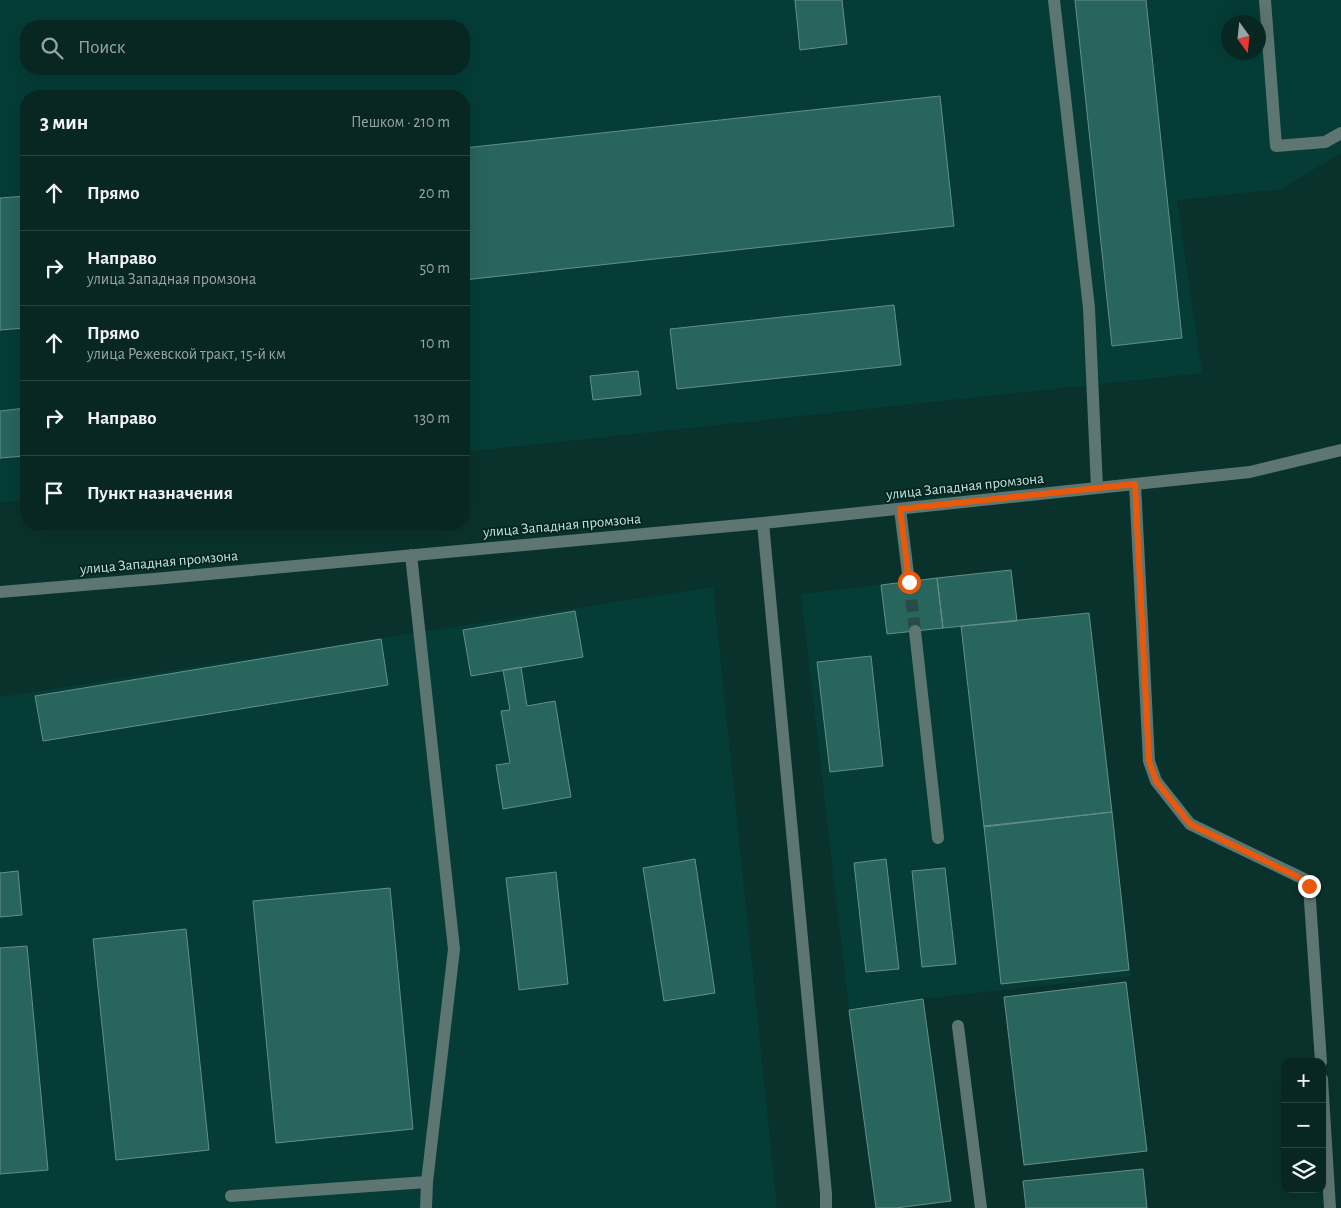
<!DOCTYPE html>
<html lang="ru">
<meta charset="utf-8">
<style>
body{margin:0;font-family:"Alegreya Sans",sans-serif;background:#112e2a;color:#f1f3f6}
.controls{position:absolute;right:15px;bottom:15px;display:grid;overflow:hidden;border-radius:10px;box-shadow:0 5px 20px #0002}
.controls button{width:45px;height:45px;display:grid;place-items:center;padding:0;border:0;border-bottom:1px solid #294340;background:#082622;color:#f1f3f6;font:25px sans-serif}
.compass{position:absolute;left:1221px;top:15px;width:45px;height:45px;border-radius:50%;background:#082622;box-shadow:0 5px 20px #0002;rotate:165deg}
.stop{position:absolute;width:15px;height:15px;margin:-11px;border:4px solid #ea580c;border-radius:50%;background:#fff}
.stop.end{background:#ea580c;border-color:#fff;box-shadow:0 1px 5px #0008}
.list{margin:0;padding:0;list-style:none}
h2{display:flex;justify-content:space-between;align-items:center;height:65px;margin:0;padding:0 20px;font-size:21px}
h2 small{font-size:16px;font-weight:400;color:#98a5a5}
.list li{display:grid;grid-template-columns:32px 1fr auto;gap:15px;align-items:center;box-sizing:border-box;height:75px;padding:0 20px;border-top:1px solid #294340}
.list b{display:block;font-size:19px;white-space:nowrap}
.list p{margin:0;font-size:16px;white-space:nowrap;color:#98a5a5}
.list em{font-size:16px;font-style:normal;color:#98a5a5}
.icon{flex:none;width:28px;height:28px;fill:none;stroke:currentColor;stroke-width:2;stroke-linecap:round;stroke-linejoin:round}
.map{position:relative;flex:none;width:1341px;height:1208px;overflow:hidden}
.search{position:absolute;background:#082622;box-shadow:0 5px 20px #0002;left:20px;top:20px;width:450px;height:55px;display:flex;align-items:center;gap:12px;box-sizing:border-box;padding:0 18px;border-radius:20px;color:#98a5a5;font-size:19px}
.panel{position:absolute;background:#082622;box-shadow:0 5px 20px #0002;left:20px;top:90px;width:450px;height:440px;border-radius:20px}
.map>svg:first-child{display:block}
.built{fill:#053c36;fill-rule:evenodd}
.building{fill:#28655d;stroke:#678e88}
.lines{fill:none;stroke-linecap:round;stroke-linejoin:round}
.minor-tunnel{stroke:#274c47;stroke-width:12;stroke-dasharray:12 6;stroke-linecap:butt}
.minor{stroke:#5d7671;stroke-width:12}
.route{stroke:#ea580c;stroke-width:6}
.labels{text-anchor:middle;stroke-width:4;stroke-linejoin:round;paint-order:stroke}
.street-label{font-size:15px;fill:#cce0dd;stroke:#002823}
</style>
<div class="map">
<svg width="1341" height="1208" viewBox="0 0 1341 1208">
<rect width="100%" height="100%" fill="#0a322d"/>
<path class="built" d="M0,0H1341V153L1281,189L1177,200L1202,373L464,452V96H26V500L0,502ZM1228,22H1258V52H1228ZM26,26H464V69H26Z
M1011,570L1017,621L1089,613L1131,976L929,998L849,1009L801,594Z
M713,587L777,1208H0V697Z"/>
<path class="building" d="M795,0H842L847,44L800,50Z
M1075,0H1146L1182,338L1112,346Z
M940,96L954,226L464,280V148Z
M26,196V328L0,330V198Z
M894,305L901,365L677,389L670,329Z
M638,371L641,395L593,400L590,376Z
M26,408V456L0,458V411Z
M1011,570L1017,621L943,628L937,578Z
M937,578L943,628L887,634L881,585Z
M575,611L583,657L471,676L463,630Z
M1089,613L1112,812L984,827L961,626Z
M381,639L388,685L43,741L35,696Z
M871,656L883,766L830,772L817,662Z
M521,667L527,706L555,701L571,797L503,809L496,765L510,763L501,711L510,710L503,670Z
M1112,812L1129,970L1001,984L984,826Z
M695,859L715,993L664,1001L643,868Z
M886,859L899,969L866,972L854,863Z
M945,868L956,964L922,967L912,871Z
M18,871L22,915L0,917V873Z
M556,872L568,984L519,990L506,878Z
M390,888L413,1129L276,1143L253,901Z
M186,929L209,1150L116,1160L93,939Z
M27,946L48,1170L0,1174V948Z
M1126,982L1147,1151L1024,1165L1004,997Z
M923,999L951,1201L896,1208H876L849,1010Z
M1143,1169L1147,1208H1026L1023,1181Z"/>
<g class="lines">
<path class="minor-tunnel" d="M909,582L915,631"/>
<path class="minor" d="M1054,0L1089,308L1097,488
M1265,0L1276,146L1325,142L1341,133
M1135,484L1149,761L1156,781L1190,824L1304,879L1309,886L1321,1062
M900,509L909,582
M763,523L826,1194V1208
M411,555L454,949L427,1182L426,1208
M0,592L154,579L763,523L1135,484L1250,472L1341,450
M915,631L938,838
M958,1026L981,1208
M1322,1079L1330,1208
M231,1196L427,1182"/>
</g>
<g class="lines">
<path class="route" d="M909,582L900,509L1135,484L1149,761L1156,781L1190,824L1304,880L1309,886"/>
</g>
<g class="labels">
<g class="street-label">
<text transform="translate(965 486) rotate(-6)" y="5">улица Западная промзона</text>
<text transform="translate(562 525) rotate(-5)" y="5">улица Западная промзона</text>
<text transform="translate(159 562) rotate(-5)" y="5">улица Западная промзона</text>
</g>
</g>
</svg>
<div class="controls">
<button>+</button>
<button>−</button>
<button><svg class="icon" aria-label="layers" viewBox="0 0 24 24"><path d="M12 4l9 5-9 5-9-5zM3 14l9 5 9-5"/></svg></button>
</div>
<svg class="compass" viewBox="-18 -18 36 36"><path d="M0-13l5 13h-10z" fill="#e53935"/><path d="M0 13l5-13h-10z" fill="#98a5a5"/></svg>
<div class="stop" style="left:909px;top:582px"></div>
<div class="stop end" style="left:1309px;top:886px"></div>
<div class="search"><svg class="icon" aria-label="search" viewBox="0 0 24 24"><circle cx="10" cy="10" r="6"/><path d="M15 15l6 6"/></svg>Поиск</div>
<section class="panel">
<h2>3 мин<small>Пешком · 210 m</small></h2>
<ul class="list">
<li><svg class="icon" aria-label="ahead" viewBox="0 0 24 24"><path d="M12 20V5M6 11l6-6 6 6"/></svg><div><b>Прямо</b></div><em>20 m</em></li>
<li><svg class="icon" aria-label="right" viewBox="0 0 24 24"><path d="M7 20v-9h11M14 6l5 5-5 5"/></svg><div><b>Направо</b><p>улица Западная промзона</p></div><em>50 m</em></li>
<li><svg class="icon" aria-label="ahead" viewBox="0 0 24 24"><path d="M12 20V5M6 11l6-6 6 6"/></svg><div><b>Прямо</b><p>улица Режевской тракт, 15-й км</p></div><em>10 m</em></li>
<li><svg class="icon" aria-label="right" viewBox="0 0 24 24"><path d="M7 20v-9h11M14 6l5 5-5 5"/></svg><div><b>Направо</b></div><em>130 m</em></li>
<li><svg class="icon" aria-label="arrive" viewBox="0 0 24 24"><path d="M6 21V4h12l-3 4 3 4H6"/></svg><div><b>Пункт назначения</b></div></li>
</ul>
</section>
</div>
